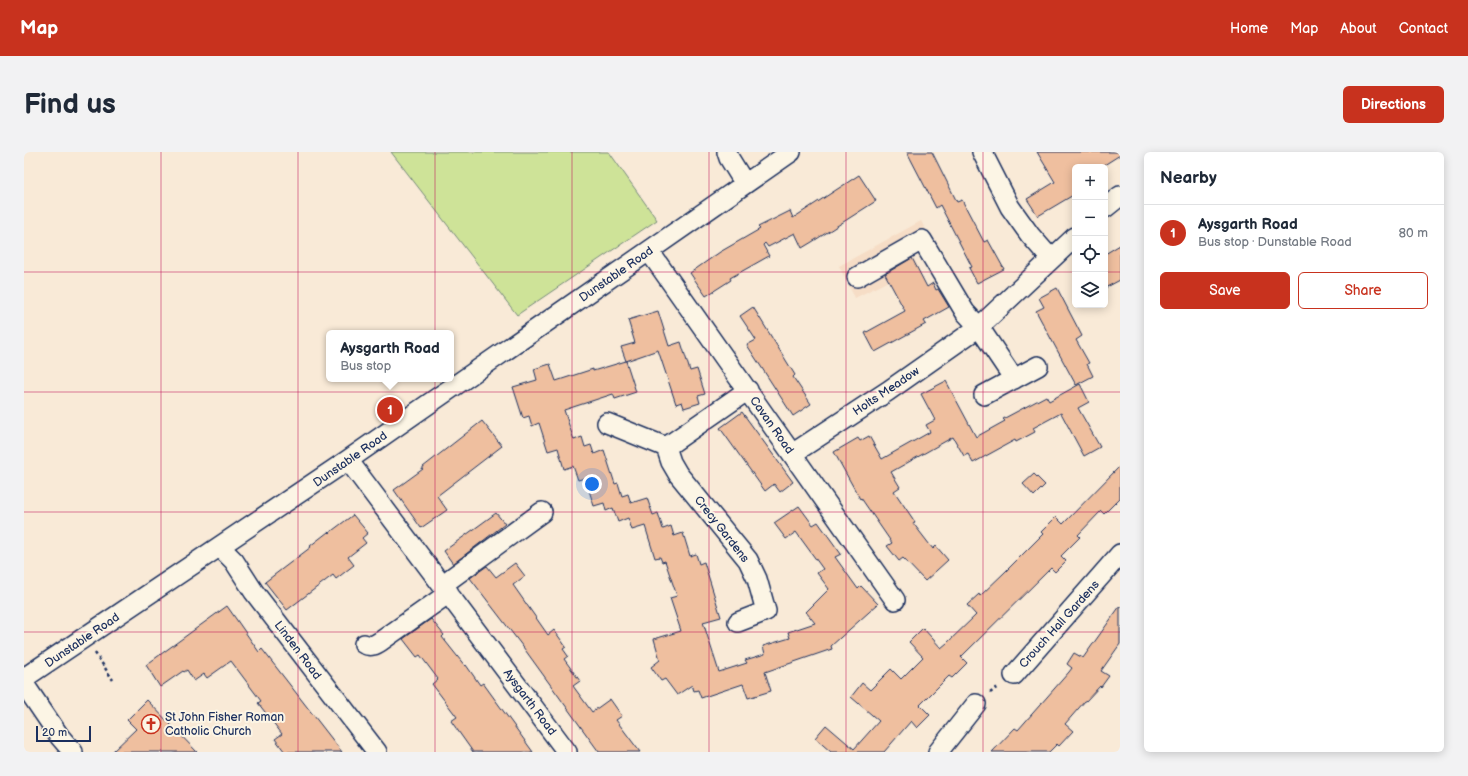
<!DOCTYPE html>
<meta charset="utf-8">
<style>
body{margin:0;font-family:"Balsamiq Sans",sans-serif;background:#f2f2f3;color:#1f2937}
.controls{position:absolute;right:12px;top:12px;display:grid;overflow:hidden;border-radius:6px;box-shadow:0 2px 10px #0003}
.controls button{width:36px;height:36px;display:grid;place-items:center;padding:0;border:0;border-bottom:1px solid #e0e1e3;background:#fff;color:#1f2937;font:20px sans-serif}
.scale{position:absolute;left:12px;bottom:10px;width:55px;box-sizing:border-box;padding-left:4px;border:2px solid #1b2f5e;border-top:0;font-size:11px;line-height:14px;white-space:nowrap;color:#1b2f5e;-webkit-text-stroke:3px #fcf5e5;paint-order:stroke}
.you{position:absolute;left:568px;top:332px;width:14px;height:14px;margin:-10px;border:3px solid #fff;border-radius:50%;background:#1a73e8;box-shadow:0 0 0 6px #1a73e833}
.badge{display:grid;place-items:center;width:26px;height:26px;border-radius:50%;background:#c8321e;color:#fff;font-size:13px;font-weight:700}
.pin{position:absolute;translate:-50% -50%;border:2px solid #fff;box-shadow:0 1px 4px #0006}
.popup{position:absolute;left:302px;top:178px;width:128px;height:52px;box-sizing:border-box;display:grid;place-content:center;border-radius:6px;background:#fff;filter:drop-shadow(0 1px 3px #0005);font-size:13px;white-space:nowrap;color:#747a83}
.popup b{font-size:15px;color:#1f2937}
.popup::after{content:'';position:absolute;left:50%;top:100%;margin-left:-8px;border:8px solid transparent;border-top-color:#fff}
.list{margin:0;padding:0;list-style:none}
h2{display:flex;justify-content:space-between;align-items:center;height:52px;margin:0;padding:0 16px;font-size:17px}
h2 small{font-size:13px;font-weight:400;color:#747a83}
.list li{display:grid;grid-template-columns:26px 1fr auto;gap:12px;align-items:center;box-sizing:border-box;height:56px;padding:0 16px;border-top:1px solid #e0e1e3}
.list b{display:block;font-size:15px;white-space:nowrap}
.list p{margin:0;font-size:13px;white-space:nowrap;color:#747a83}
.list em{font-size:13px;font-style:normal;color:#747a83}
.actions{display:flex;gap:8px;padding:12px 16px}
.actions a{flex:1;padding:9px 0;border:1px solid #c8321e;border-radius:6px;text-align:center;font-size:14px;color:#c8321e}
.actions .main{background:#c8321e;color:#fff}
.icon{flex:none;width:22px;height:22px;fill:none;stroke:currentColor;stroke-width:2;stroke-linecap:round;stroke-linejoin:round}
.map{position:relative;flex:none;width:1096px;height:600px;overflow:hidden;border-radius:6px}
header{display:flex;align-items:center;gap:24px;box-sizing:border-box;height:56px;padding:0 20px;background:#c8321e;color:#fff}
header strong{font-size:19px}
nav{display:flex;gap:22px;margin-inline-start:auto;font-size:14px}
.intro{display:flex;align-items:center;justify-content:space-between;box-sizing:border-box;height:96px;padding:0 24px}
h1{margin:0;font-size:28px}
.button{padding:10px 18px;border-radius:6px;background:#c8321e;color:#fff;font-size:14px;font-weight:700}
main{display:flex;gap:24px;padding:0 24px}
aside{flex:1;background:#fff;border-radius:6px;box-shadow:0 2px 10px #0003}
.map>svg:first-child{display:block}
.built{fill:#f6ddc6}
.green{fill:#cee398;stroke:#74897b}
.building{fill:#efbf9f;stroke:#1b2f5e}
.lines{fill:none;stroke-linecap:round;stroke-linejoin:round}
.minor-casing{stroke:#1b2f5e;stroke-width:22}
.path{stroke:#1b2f5e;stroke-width:2.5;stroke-dasharray:3 3;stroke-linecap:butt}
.minor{stroke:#fcf5e5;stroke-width:19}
.grid{fill:none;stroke:#c2185b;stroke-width:1;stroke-opacity:0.55}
.labels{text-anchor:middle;stroke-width:4;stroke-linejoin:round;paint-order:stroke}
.street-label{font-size:12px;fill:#1b2f5e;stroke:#fcf5e5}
.poi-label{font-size:12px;fill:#1b2f5e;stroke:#fcf5e5;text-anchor:start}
</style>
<header>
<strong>Map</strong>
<nav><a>Home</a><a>Map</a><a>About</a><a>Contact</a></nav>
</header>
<div class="intro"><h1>Find us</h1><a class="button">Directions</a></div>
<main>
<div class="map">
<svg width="1096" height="600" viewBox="0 0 1096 600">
<rect width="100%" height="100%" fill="#f9ead7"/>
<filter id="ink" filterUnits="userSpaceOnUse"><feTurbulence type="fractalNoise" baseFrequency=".025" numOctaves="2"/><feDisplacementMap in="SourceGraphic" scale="8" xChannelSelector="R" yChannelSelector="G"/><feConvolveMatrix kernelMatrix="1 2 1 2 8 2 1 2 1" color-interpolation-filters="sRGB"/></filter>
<g filter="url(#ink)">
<path class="built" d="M897,69L943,156L896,100L887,102L894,114L831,146L815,114Z"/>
<path class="green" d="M367,0H585L633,68L493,163Z"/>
<path class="building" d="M883,0H908L933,50L938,48L960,90L964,88L980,117L953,131L945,116L948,115L916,53L912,56Z
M1013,0H1096V3L1077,15H1051V42L1014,64L1003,47L1031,30Z
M835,23L852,49L788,90L778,96L771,81L744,95L741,91L739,93L745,104L706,126L707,128L682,144L666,121L696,100L736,77L734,75L766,59L769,66Z
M1096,93V128L1081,136V102Z
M888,106L903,135L909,131L912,138L914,137L925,155L900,169L902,172L851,200L841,181L881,159L861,122Z
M1033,136L1058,184L1052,188L1065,211L1063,212L1069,224L1052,233L1012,159L1020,155L1015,146Z
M729,155L771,223L769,225L787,252L769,264L723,193L732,188L716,164Z
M634,159L645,194L657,190L666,219L673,217L681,242L674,244L676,251L660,256L658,250L652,252L634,198L602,209L597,195L611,191L604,168Z
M602,209L612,240L591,247L589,242L540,258L550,288L558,285L561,295L567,293L570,302L580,298L591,332L594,331L598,344L604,342L607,351L623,346L629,363L634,361L639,377L647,374L650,384L659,381L666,404L672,402L675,412L680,410L697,465L679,470L695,520L723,511L721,508L741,502L739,494L766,486L764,480L791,471L782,460L805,437L793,421L799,417L772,380L762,387L750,371L775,354L789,373L794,370L817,402L811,405L834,437L837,434L854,452L807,494L808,497L741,520L747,539L724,546L719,532L677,546L674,538L670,539L668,533L653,543L641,527L637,529L627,515L636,508L630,487L657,479L646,446L653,444L641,409L638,410L636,405L631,406L621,374L608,378L604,366L594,370L589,356L582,359L580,351L570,354L561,326L554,328L549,314L540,317L534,296L524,299L515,271L508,274L505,264L499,266L489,235L513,228L510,217L526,212L532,229L569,217V219Z
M922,229L952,285L981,269L979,267L1022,244L1025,249L1056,232L1065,250L1054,256L1076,295L1060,304L1037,261L1009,276L1011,280L992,290L991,288L949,311L944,302L940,304L929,285L867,320L876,335L870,339L891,370L889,371L909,397L912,394L924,408L901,429L879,406L875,409L863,394L868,391L837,346L836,347L810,300L834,286L836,289L845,284L858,307L906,280L902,273L911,268L897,242Z
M718,260L769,330L756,340L750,332L741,339L696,276Z
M458,269L478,294L413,344L423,358L397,376L370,338L399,317V315Z
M1096,314V346L1080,362L1077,359L1054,383L1056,385L1037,404L1042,409L1031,420L1027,416L937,505L943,511L928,526L925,524L896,553L906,563L893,576L887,569L860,600H807L791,586L802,573L830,597L855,569L827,545L838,531L846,538L867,517L877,527L899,505L885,490L899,476L917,496L923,491L952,463L943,453L955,442L956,444L982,419L1019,382L1017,380L1032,365L1039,372Z
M1010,322L1021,333L1010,344L999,332Z
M472,361L481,372L429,412L420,399Z
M329,363L344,381L338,386L342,391L324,405L330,413L312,427L309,423L263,458L241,430L287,395L286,394L304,380L305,381Z
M491,411L501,424L489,433L524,483L530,478L542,495L539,497L544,504L540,507L556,529L549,534L568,560L586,547L598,564L592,568L616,600H575L499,495L446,426L463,414L472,425Z
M203,454L235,500L238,497L318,600H261L251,587L258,582L234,551L237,549L207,509L183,526L180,522L170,529L163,518L160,520L159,519L136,535L122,513Z
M1096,454V492L1077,519L1085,524L1077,535L1076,534L1062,549H1061L1041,572L1049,579L1035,594L1033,592L1025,600H968L991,576L994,578L1045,520L1048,516L1043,512L1050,501L1059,506Z
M407,467L420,483L418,485L441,514L442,513L456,533L459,531L509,600H449L427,569L433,565L408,532L414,527L396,503L393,505L379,487Z
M123,548L173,600H88L112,577L103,568Z"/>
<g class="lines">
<g class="minor-casing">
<path id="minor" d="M703,0L705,6L721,32
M958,0L986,55L1006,83L1027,107
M1081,56L1096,44
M625,99L871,448
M833,125L898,88L941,160L955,175L990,227
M960,243L1014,214
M583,271L642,295
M768,302L864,239L955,175L1051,85
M324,308L543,600
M196,395L210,409L230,440L353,600
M418,433L518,360
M714,470L742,459L733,427L724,408L654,322L647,310L642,295L724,238
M340,492C347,495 351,493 357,489L425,441
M990,523L1096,402
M0,526L324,308L767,0
M0,532L36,585L49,600
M914,600L952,552"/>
</g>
<path class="path" d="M71,501L89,528
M966,541L975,534"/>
<use href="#minor" class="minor"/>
</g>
</g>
<path class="grid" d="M137,0V600M274,0V600M411,0V600M548,0V600M685,0V600M822,0V600M959,0V600M0,120H1051M1081,120H1096M0,240H1096M0,360H1096M0,480H1096"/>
<defs>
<g id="church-ring" transform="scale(1)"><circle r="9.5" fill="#fcf5e5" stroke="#c8321e" stroke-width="1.5"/><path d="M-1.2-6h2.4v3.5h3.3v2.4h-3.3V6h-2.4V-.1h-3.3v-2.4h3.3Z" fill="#c8321e"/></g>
</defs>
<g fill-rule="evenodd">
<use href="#church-ring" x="127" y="572"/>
</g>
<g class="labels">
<g class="street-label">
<text transform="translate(592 122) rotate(-35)" y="4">Dunstable Road</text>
<text transform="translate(862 239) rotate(-34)" y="4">Holts Meadow</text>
<text transform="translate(748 273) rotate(55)" y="4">Cavan Road</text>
<text transform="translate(326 307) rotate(-35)" y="4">Dunstable Road</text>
<text transform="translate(698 377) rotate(52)" y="4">Crecy Gardens</text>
<text transform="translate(1035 472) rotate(-48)" y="4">Crouch Hall Gardens</text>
<text transform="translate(58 488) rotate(-34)" y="4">Dunstable Road</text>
<text transform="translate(274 498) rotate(53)" y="4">Linden Road</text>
<text transform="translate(506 550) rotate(53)" y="4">Aysgarth Road</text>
</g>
<g class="poi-label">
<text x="141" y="569">St John Fisher Roman<tspan x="141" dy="14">Catholic Church</tspan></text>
</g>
</g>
</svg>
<div class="controls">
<button>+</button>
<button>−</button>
<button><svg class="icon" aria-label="locate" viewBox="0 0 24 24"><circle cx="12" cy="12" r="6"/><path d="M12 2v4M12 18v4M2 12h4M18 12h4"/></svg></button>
<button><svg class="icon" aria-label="layers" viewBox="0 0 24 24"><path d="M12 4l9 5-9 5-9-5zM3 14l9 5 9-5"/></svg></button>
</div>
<div class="scale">20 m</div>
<div class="you"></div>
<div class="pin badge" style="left:366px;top:258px">1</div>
<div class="popup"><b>Aysgarth Road</b>Bus stop</div>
</div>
<aside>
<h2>Nearby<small></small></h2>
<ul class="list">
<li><span class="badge">1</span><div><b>Aysgarth Road</b><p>Bus stop · Dunstable Road</p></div><em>80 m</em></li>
</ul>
<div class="actions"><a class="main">Save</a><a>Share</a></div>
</aside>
</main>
